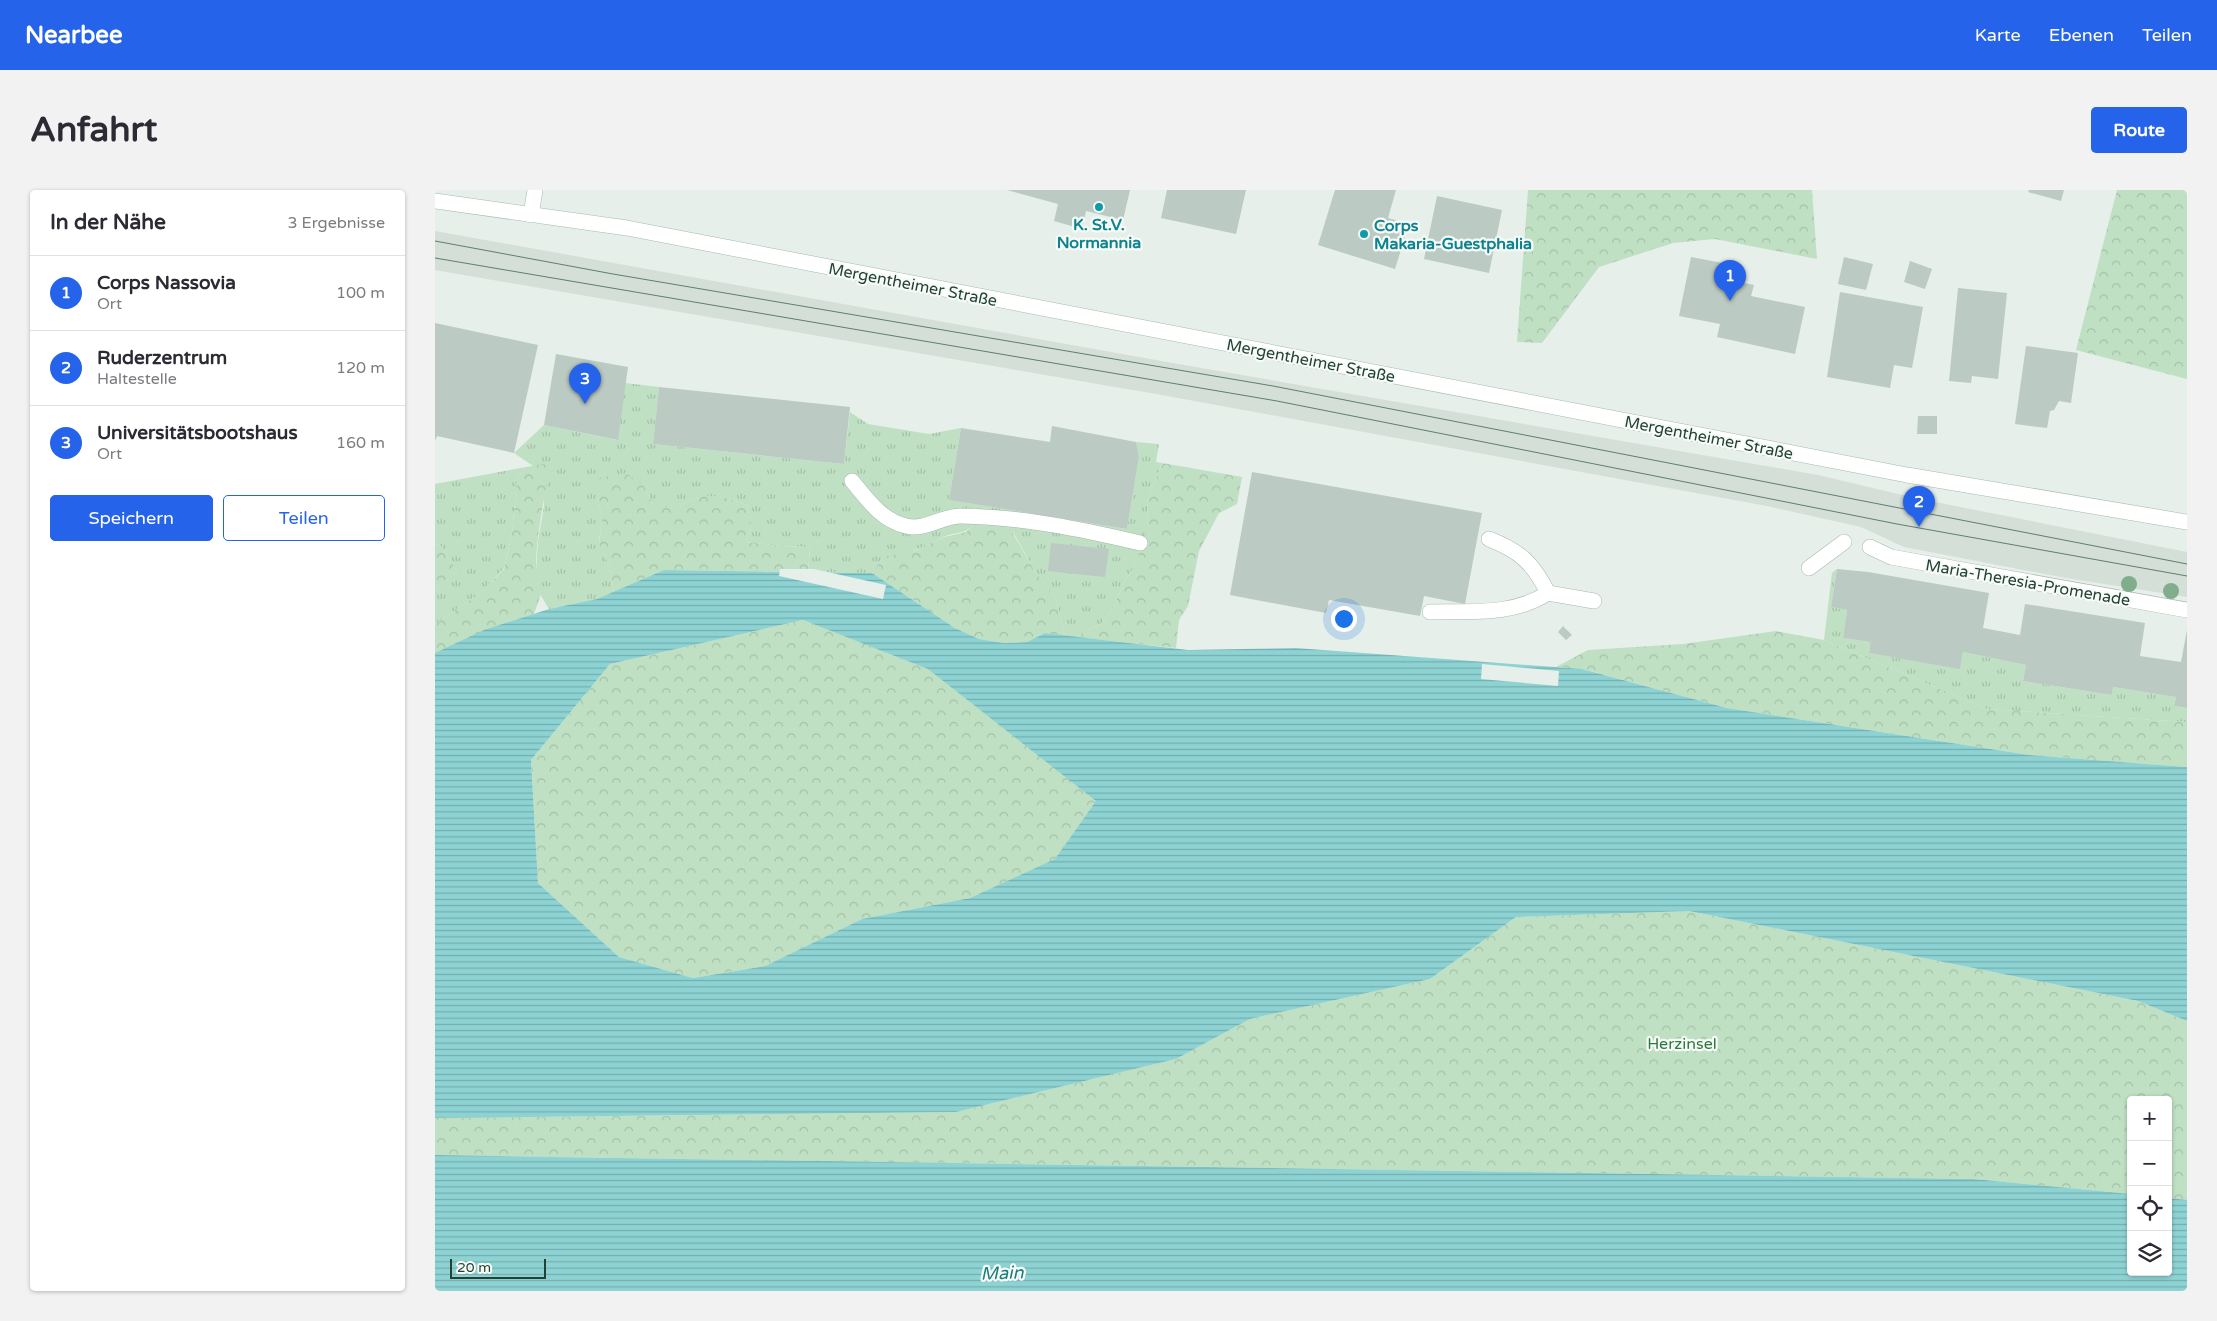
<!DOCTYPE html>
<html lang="de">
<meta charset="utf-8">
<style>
body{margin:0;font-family:"Varela Round",sans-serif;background:#f2f2f3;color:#2b2b33}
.controls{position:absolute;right:15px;bottom:15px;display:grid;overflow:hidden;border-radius:5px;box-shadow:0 1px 4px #0004}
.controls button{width:45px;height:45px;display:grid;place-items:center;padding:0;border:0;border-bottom:1px solid #e1e1e2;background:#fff;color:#2b2b33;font:25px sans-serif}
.scale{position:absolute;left:15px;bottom:12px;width:96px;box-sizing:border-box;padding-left:5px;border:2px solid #244135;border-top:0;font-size:14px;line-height:18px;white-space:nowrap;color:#244135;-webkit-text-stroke:4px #f7fbf8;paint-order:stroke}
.you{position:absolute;left:908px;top:428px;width:18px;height:18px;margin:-12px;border:4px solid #fff;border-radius:50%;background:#1a73e8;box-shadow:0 0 0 8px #1a73e833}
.badge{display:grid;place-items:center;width:32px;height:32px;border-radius:50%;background:#2563eb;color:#fff;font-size:16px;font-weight:700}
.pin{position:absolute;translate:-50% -41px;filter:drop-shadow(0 1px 2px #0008)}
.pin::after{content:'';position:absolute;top:26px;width:18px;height:15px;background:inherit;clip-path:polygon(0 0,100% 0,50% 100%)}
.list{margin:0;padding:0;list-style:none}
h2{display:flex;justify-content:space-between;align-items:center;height:65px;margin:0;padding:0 20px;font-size:21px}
h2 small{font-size:16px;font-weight:400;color:#7c7c81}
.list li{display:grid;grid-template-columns:32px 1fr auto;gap:15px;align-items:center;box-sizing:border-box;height:75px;padding:0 20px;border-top:1px solid #e1e1e2}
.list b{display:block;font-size:19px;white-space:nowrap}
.list p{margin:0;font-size:16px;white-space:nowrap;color:#7c7c81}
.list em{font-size:16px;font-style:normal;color:#7c7c81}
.actions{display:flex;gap:10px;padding:15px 20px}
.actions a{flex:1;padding:11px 0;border:1px solid #2563eb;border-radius:5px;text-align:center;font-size:18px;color:#2563eb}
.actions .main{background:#2563eb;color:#fff}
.icon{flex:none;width:28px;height:28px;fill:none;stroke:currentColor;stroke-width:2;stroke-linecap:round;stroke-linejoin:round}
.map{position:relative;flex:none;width:1752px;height:1101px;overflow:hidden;border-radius:5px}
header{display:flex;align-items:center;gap:30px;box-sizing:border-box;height:70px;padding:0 25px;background:#2563eb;color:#fff}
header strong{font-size:24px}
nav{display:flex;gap:28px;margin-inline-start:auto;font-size:18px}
.intro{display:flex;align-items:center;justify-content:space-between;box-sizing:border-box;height:120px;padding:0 30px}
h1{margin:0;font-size:35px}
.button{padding:12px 22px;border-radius:5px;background:#2563eb;color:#fff;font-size:18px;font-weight:700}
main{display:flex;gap:30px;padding:0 30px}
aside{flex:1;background:#fff;border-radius:5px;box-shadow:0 1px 4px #0004}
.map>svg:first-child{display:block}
.built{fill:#d4dfd8}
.grass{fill:url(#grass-tufts)}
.forest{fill:url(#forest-crowns)}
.water{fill:url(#water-rules);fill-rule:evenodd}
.pier{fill:#e6efe9}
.building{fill:#bbcac2}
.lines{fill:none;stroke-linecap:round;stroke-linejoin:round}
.service-casing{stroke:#a8b7af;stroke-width:16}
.minor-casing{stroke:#a8b7af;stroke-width:16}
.secondary-casing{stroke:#a4bbaf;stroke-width:16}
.service{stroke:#fff;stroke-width:15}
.minor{stroke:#fff;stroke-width:15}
.secondary{stroke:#fff;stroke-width:15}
.tram{stroke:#5f7d70;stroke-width:1}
.tree{fill:#80ae8c}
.culture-dot{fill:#0f9aa8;stroke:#f7fbf8;stroke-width:2}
.labels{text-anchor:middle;stroke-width:4.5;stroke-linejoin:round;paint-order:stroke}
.culture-label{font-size:16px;font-weight:bold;fill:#0d838f;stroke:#f7fbf8}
.street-label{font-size:16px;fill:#244135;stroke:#f7fbf8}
.park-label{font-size:16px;fill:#2d793f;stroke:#f7fbf8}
.water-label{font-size:18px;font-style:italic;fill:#1c7d7f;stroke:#f7fbf8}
</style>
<header>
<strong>Nearbee</strong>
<nav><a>Karte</a><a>Ebenen</a><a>Teilen</a></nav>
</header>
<div class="intro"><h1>Anfahrt</h1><a class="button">Route</a></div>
<main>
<aside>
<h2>In der Nähe<small>3 Ergebnisse</small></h2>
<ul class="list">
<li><span class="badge">1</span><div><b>Corps Nassovia</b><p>Ort</p></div><em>100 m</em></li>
<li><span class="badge">2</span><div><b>Ruderzentrum</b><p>Haltestelle</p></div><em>120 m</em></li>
<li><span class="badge">3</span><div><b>Universitätsbootshaus</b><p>Ort</p></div><em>160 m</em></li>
</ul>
<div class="actions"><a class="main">Speichern</a><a>Teilen</a></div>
</aside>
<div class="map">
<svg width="1752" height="1101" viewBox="0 0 1752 1101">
<defs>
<pattern id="grass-tufts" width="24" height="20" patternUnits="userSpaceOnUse" patternTransform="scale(1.25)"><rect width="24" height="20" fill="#bfe0c3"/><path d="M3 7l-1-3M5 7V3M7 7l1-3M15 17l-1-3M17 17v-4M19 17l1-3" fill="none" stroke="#a4c1a8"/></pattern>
<pattern id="forest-crowns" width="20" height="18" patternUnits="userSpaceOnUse" patternTransform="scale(1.25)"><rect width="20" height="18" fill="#bfe0c3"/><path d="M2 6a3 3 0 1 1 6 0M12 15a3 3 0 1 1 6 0" fill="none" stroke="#a4c1a8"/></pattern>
<pattern id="water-rules" width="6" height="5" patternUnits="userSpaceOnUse" patternTransform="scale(1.25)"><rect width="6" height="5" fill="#8ed3d4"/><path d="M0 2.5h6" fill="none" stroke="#74adad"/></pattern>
</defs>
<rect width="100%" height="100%" fill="#e6efe9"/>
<path class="built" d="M0,41L732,172L1383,285L1480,308L1752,362V407L1631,388L1469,357L1426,337L1332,316L727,205L0,80Z"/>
<path class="grass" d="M190,193L224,197L218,254L409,274L415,222L433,234L494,244L526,238L514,310L692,339L704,267L701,252L724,254L721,272L727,273L712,312L713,332L709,353L702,371L689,393L678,418L666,434L640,447L630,446L620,406L601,383L578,342L538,336C529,344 519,342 508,347C490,357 469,366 448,367L437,383L373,382L375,357L346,356L311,352L316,334L312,315L285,306H268L242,317H219L209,296L163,308L167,330L164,351L175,378L179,402L162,409L114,419L100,396L103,351L109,316L107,282L79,263L109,235L182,250Z
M91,277L82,289L77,343L69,378L47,402L0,434V401L22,381L5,355L0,354V294Z
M1402,379L1396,417L1412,420L1408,448L1434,452L1436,447L1434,463L1525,478L1528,462L1591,475L1588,491L1677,505L1678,497L1741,507L1739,516L1752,518V532L1552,519L1389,450L1397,383Z"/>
<path class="forest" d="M1093,0H1377L1382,69L1280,49L1238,53L1164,77L1107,153L1082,152Z
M1682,0H1752V189L1641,160Z
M116,273C111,300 92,383 106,404L99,424L74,432L0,465V434L47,402L69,379L77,343L82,289L91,277Z
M727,273L807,287L802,314L784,323L764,361L753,416L744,430L741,458L640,447L666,434L678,418L689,393L702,371L713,332L712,312Z
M191,283L209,296L219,317H242L268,306H285L312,315L316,334L311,352L346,356L375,357L373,382L229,380L179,402L175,378L164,353L167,330L163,308L164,288Z
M550,334L573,335L601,383L620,406L630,446L610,443L592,452L569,453L544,449L520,438L437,383L448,367L482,360L509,347L531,342L538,336Z
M0,354L5,355L22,381L0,401Z
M368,430L493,478L662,610L620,670L535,708L427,729L330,776L258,788L184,767L103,693L96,570L175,474Z
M1341,441L1389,450L1552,519L1752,532V577L1594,565L1292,518L1148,479L1121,477L1153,460L1248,454Z
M1254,721L1703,811L1752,831V1010L1733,1008V910H1696V1004L1539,989L0,965V928L521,922L741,869L815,829L995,789L1081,727Z"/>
<path class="water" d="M229,380L437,383L520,438L544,449L569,453L592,452L610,443L753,460L861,458L1147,479L1292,518L1594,565L1752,577V831L1703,811L1254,721L1081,727L995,789L815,829L741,869L521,922L0,928V463L49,440L114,419L162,409ZM368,430L493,479L661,611L620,669L535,708L427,729L330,776L258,788L184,767L103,693L96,570L175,474Z
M0,965L1539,989L1696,1004V1082H1733V1008L1752,1010V1101H0Z"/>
<path class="pier" d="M345,379H379L451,395L448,409L344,386Z
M1047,474L1124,481L1123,496L1046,489Z"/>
<path class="building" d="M572,0H695L688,30L651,21L647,39L619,31L623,14Z
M732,0H811L801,44L726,28Z
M900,0H961L953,28L974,34L960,79L883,55Z
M1594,0H1629L1626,11L1593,2Z
M1002,6L1067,20L1054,83L989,69Z
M1256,67L1303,76L1300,91L1319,95L1316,106L1370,117L1360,164L1282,147L1285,134L1244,126Z
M1409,67L1438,74L1431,100L1403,94Z
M1475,71L1497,79L1490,99L1469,92Z
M1523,98L1572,103L1563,189L1537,186L1536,193L1514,191Z
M1405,102L1488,117L1477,178L1459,175L1455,198L1392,187Z
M0,133L103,155L79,263L2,246L0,251Z
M1591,156L1643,163L1636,213L1624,211L1619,220L1615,221L1612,238L1580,234Z
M121,164L193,177L183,250L109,235Z
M224,197L415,217L409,274L218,254Z
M1483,226H1502V244H1482Z
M617,236L701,252L704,267L692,339L514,310L526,238L615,252Z
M817,282L1047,323L1030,414L989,406L985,426L894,410L891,423L795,405Z
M616,353L674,359L670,387L613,381Z
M1402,379L1433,382L1554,403L1548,438L1585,445L1590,414L1710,433L1705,466L1746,472L1752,440V518L1739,516L1741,507L1678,497L1677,505L1588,491L1591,475L1528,462L1525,479L1434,463L1436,447L1435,452L1408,448L1412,420L1396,417Z
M1128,436L1137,445L1131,450L1123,442Z"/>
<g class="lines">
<g class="service-casing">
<path id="service" d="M96,25L100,0
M417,291C432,309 446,330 471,336C491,341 508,325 527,326C587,327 646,339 705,353
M1054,349C1085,361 1098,373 1113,403
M1374,378L1409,352
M995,422C1036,421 1077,426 1113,403L1159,411"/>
</g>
<g class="minor-casing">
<path id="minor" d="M1435,357L1456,367L1752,420"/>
</g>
<g class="secondary-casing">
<path id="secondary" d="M0,11L192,38L1472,285L1752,332"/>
</g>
<use href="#service" class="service"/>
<use href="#minor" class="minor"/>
<use href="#secondary" class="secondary"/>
<path class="tram" d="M0,51L178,84L838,196L1752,374
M0,68L842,211L1462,334L1752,386"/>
</g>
<g class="tree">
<circle cx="1694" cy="394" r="8"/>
<circle cx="1736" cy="401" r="8"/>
</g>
<g class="culture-dot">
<circle cx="664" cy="17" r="5"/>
<circle cx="929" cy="44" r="5"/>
</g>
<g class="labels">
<g class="culture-label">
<text x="664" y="40">K. St.V.<tspan x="664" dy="18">Normannia</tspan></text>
<text x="939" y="41" text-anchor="start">Corps<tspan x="939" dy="18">Makaria-Guestphalia</tspan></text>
</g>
<g class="street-label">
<text transform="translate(478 94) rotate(11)" y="6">Mergentheimer Straße</text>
<text transform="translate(876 170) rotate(11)" y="6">Mergentheimer Straße</text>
<text transform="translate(1274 247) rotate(11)" y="6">Mergentheimer Straße</text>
<text transform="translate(1593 392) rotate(10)" y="6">Maria-Theresia-Promenade</text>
</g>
<g class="park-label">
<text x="1247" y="859">Herzinsel</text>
</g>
<g class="water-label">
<text transform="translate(567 1083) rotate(-2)" y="6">Main</text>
</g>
</g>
</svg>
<div class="controls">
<button>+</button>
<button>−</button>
<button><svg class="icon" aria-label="locate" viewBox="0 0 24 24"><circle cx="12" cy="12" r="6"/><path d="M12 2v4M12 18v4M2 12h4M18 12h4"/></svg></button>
<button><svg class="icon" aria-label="layers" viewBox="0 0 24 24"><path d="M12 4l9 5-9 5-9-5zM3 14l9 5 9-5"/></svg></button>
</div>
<div class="scale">20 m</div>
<div class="you"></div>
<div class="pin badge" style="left:1295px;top:111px">1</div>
<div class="pin badge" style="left:1484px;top:337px">2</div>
<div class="pin badge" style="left:150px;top:214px">3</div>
</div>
</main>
